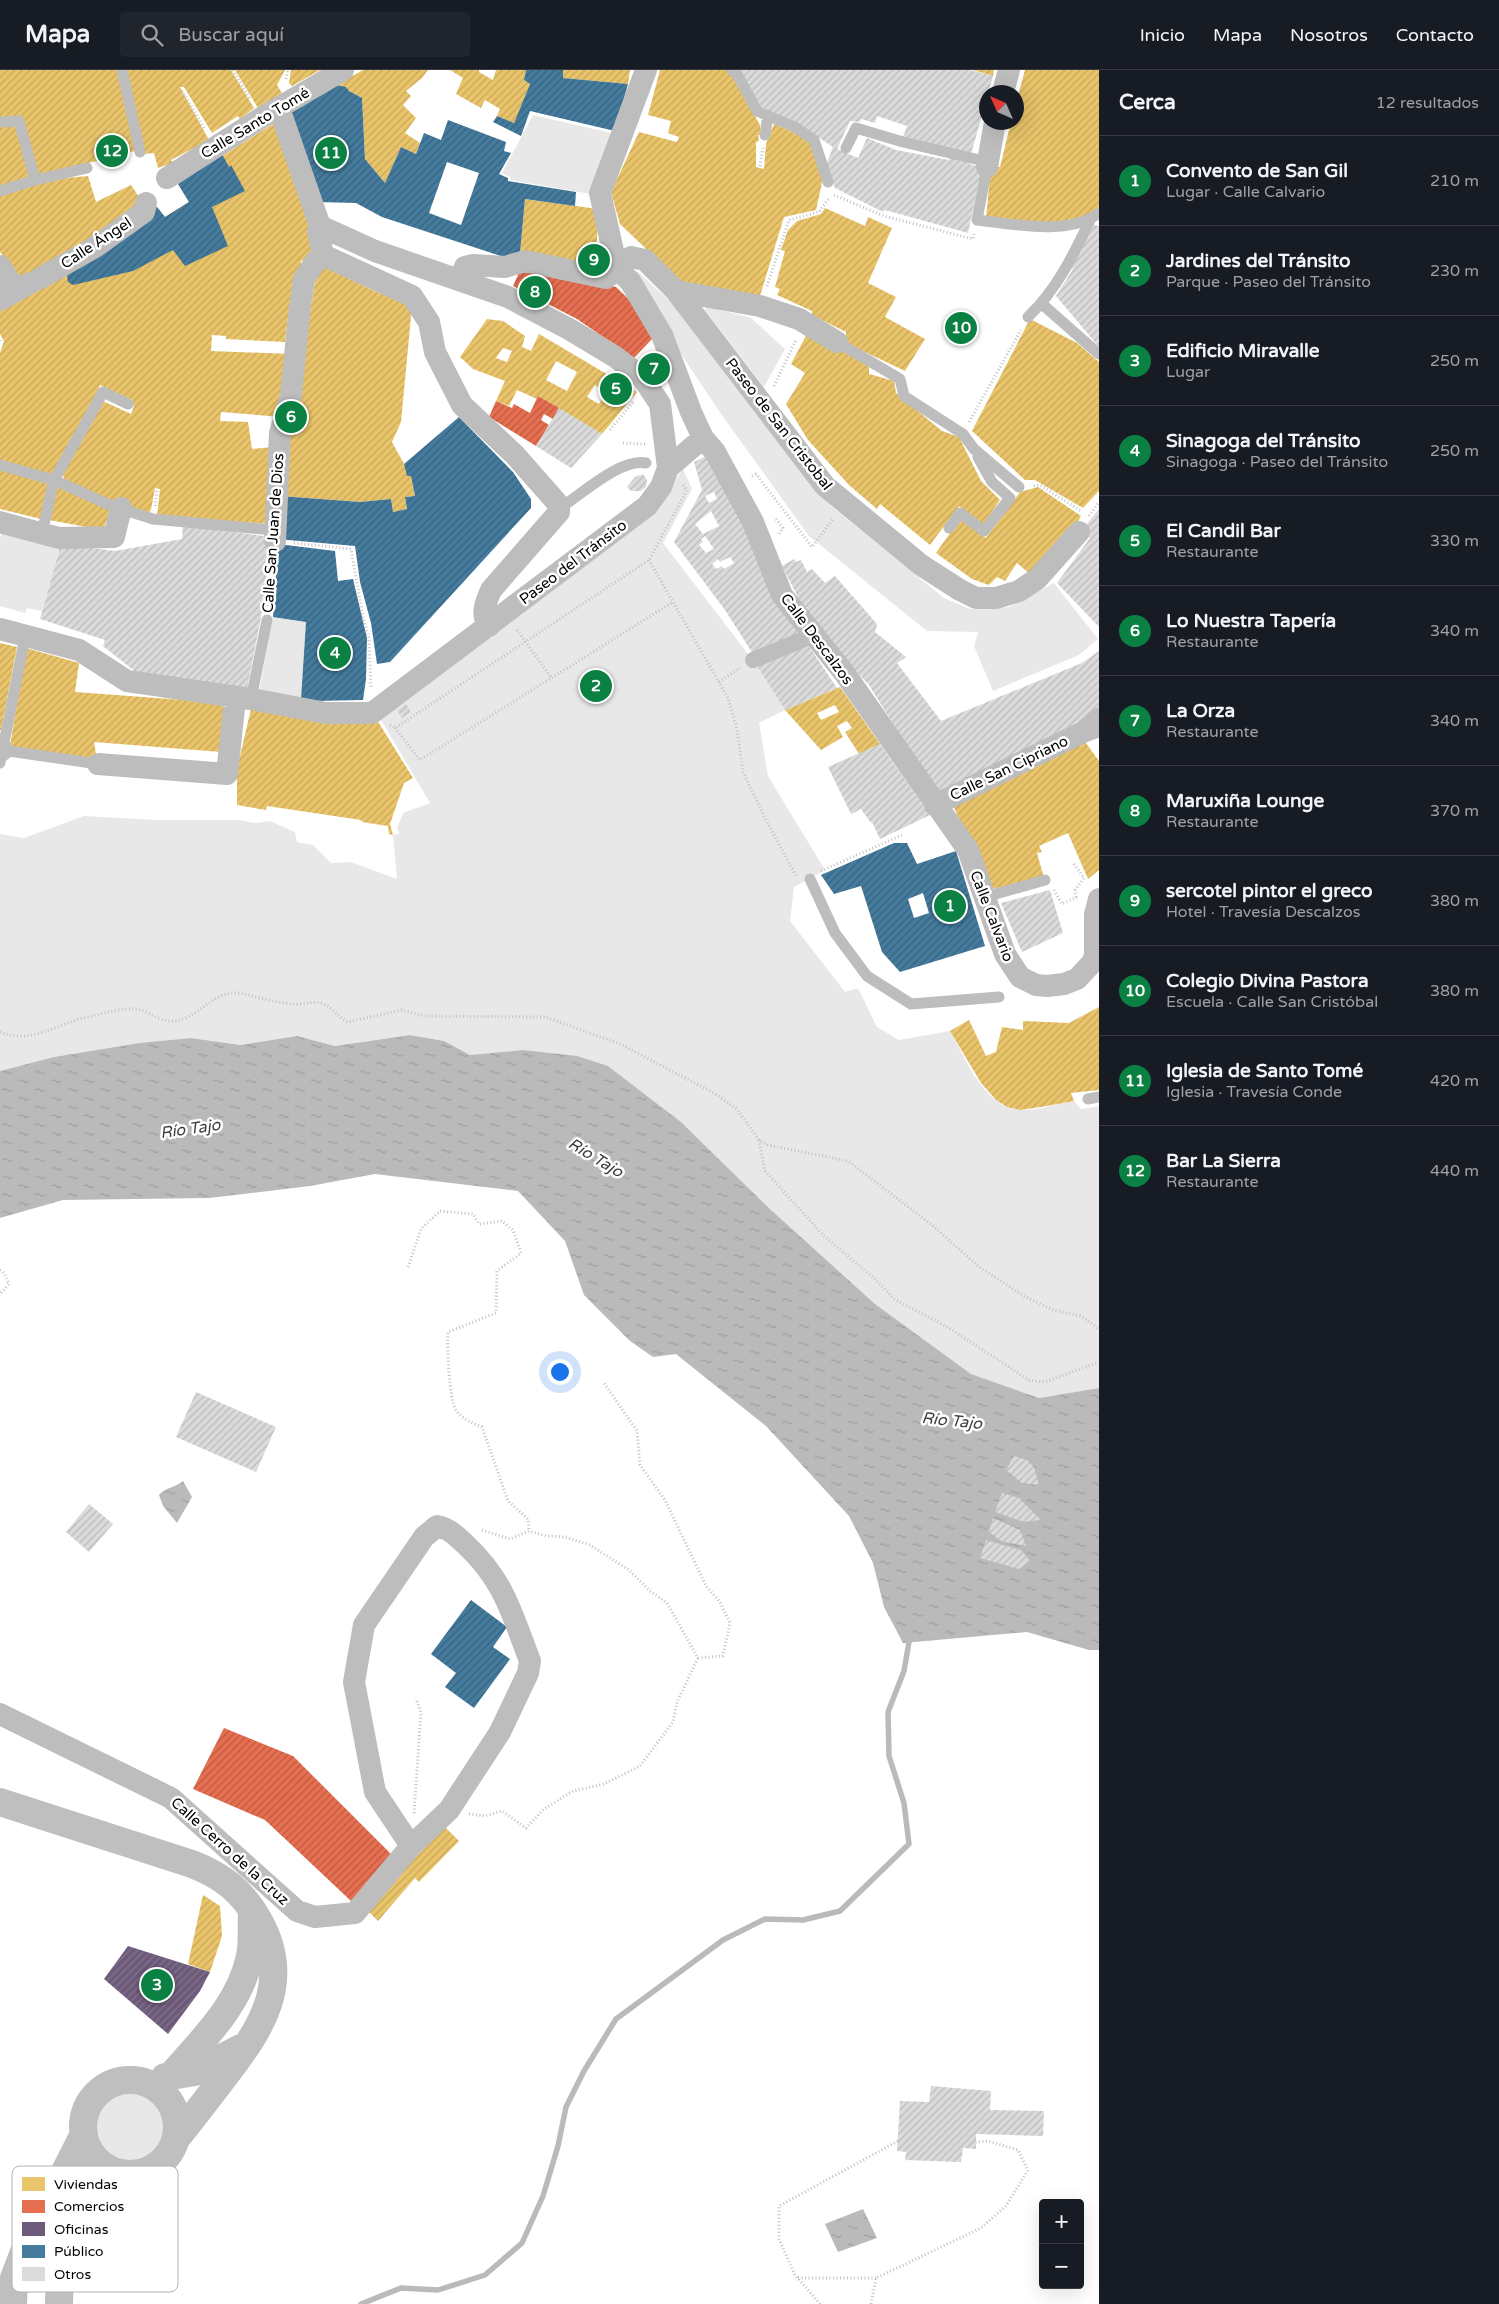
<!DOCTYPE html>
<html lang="es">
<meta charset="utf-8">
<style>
body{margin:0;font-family:"Varela Round",sans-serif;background:#20242c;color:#f1f3f6}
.controls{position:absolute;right:15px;bottom:15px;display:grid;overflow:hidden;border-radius:5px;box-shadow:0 5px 20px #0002}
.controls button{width:45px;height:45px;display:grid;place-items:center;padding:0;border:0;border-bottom:1px solid #363941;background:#171b24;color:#f1f3f6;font:25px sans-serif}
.compass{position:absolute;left:979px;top:15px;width:45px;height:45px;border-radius:50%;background:#171b24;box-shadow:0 5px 20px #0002;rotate:315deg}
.you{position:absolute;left:559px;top:1301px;width:18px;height:18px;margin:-12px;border:4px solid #fff;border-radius:50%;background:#1a73e8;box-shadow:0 0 0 8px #1a73e833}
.badge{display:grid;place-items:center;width:32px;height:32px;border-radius:50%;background:#0b8043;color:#fff;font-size:16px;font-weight:700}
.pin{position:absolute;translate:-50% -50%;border:2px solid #fff;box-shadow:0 1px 5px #0006}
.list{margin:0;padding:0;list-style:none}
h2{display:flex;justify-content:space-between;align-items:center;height:65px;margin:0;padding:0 20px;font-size:21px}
h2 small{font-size:16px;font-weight:400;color:#9ea1a6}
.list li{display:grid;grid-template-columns:32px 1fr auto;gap:15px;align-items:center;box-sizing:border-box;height:90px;padding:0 20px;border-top:1px solid #363941}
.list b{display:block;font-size:19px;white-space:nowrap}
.list p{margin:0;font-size:16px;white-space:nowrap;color:#9ea1a6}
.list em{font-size:16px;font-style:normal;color:#9ea1a6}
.icon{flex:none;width:28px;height:28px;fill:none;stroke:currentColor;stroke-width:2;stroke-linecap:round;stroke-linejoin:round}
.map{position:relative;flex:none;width:1099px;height:2234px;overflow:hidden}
header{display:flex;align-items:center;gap:30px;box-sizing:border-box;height:70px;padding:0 25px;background:#171b24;border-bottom:1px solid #363941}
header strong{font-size:24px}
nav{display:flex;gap:28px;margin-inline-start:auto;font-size:18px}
.search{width:350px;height:45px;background:#20242c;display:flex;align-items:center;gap:12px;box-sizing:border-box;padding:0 18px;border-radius:5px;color:#9ea1a6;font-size:19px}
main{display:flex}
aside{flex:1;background:#171b24}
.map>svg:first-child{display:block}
.green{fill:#e8e8e8}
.water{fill:url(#water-ripples)}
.homes{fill:url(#homes-hatch);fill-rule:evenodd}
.shops{fill:url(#shops-hatch)}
.offices{fill:url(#offices-hatch)}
.public{fill:url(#public-hatch);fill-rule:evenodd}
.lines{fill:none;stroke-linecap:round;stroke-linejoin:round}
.stream{stroke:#bababa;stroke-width:5.5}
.building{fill:url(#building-hatch);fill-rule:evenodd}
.path{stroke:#c2c2c2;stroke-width:3;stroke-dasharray:1 2.5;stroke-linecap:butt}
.service{stroke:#bdbdbd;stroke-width:11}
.pedestrian{stroke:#bdbdbd;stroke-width:16}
.minor{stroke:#bdbdbd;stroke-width:22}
.secondary{stroke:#bfbfbf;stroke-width:28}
.labels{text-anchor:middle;stroke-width:5;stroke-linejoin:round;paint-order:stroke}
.street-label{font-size:15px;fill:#000;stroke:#fff}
.water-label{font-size:16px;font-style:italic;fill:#3d3d3d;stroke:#fff}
.key{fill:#fff;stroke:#b2b2b2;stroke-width:1}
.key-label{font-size:14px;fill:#000}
</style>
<header>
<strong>Mapa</strong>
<div class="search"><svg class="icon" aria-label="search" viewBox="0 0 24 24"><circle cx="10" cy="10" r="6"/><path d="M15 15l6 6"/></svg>Buscar aquí</div>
<nav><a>Inicio</a><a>Mapa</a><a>Nosotros</a><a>Contacto</a></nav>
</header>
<main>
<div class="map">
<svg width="1099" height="2234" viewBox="0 0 1099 2234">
<defs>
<pattern id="water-ripples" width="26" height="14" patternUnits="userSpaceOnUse" patternTransform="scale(1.25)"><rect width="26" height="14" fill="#bababa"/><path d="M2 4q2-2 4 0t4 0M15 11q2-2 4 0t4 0" fill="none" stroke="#9e9e9e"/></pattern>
<pattern id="homes-hatch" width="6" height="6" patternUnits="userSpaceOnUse" patternTransform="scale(1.25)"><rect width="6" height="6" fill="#e9c46a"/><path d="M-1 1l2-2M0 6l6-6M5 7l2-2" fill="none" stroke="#c6a75a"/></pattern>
<pattern id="shops-hatch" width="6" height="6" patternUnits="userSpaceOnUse" patternTransform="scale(1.25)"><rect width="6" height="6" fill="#e76f51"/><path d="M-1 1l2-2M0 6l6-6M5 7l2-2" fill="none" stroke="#b95941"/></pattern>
<pattern id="offices-hatch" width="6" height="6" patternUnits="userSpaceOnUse" patternTransform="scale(1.25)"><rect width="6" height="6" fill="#6d597a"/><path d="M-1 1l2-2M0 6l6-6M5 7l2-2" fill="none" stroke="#82748b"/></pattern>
<pattern id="public-hatch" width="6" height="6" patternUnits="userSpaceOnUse" patternTransform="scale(1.25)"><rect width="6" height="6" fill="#457b9d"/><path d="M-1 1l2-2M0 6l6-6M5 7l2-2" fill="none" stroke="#37627e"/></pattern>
<pattern id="building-hatch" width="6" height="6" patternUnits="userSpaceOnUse" patternTransform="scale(1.25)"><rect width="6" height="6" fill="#dbdbdb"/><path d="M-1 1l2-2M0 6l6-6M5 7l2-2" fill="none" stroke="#bababa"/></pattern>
</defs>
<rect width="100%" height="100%" fill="#fff"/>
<path class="green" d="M533,45L611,63L591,124L510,110V107L502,103Z
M636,200L671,232L831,436L944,528L970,539L1009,537L1054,513L1098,569L1079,585L993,621L974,576L978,562L927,561L809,466L721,344L673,272Z
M706,236L751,248L785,279L764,317L705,240Z
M683,399L692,419L663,473L755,593L785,640L759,653L768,706L825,800L794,817L790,851L845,922L858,918L877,957L899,970L950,961C965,987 984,1038 1020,1040C1037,1041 1057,1034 1074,1031L1081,1039L1099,1036V1318L1039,1328L971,1304L875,1234L770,1139L681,1052L608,996L523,980L470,985L444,971L410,965L335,976L297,966L240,975L191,968L139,973L54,987L0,1001V764L24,768L84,746L156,750H237L256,753L270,751L295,762L297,772L313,775L331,793L351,792L397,809L393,765L399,764L397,758L403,743L430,733L380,648L654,440Z
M3,460L61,474L42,541L27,538L25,543L0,536V467Z
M273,547L306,552L301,627L259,622Z
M95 2056a36 36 0 1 1 72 0a36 36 0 1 1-72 0Z"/>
<path class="water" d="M410,965L444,971L470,985L523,980L577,986L608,996L681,1052L770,1139L875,1234L971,1304L1039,1328L1099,1318V1580H1089L1027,1562L903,1573L884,1537L873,1493L849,1446L766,1356L676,1284L653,1287L630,1271L584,1225L565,1171L518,1121L375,1104L310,1116L209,1128L63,1130L0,1148V1001L54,987L139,973L191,968L240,975L297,966L335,976Z
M183,1411L192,1427L177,1453L163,1436L159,1425C165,1417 175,1418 183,1411Z
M863,2139L877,2168L838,2182L825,2154Z"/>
<path class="homes" d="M0,0H117L135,81L38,106L22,50H0Z
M125,0H231L254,38L240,49L238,46L212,63L184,17H180L209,70L171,90L173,93L158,98L154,83L144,84Z
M235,0H285L277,15L282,23L258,38Z
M291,0H320L292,16L289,13Z
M363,0H428L422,8L406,21L411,26L403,35L416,48L405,63L420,73L416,84L401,77L385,113L365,89L362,28L349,21L346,17L337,15Z
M450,0H479V2L493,10L496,0H526L524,10L530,14L514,53L497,46L500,39L485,30L481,38L456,24L463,8Z
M563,0H630L628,14L563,8Z
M660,0H729L760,55L761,65H758L759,71L756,72V97L764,99L766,74L774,54L807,68L813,73L823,108L816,140L784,147L760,226L681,212L620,154L611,122L639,62L677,72L679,67L668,63L671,51L648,45Z
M973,0H994L993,6Z
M1025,0H1099V137L1090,145L1049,154L986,148L991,97H1000L1011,52H1016V33Z
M279,50L309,138L313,188L301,191L300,214L289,239L285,272L226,269V266L212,265L211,281L292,284L282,347L221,342L220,351L248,352L252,379L273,377L269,454L157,446L160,419L155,418L151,440L148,444L66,413L62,403L103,331L131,344L134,336L132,330L100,315L89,343L51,406L0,390V283L4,271L0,264V234L98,178L157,137L165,147L189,132L178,114Z
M15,53L31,110L0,119V54Z
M88,106L96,132L131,115L143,133L117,156L22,209L0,182V125L55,109Z
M525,129L598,139L596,201L520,183Z
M825,138L865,156L868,147L892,158L868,213L896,227L885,247L925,269L905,301L846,273V262L812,245V241L777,225L780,219L775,217L785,181L781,180L788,160L797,151L821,144Z
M318,193L372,220L412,236L401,352L392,372L404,394L407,406H411L415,426L405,427L407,439L393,442L391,429L360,432L280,426Z
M487,249L503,251L525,266L522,277L531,281L539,264L637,322L602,364L538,326L537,329L517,320L509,336L496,331L505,311L473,299L460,287ZM503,278L512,281L507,292L496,288ZM556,291L577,302L567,321L546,310ZM595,315L606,322L599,334L587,327Z
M1030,249L1077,273L1099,292V421L1083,438L1035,410H1025L972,361Z
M808,262L869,294V304L894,311L896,323L942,361L959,367L981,411L1000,430L983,455L959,436L930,475L880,434L877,439L849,415L808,370L786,334L805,303L791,294Z
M0,397L51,415L41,449L0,439Z
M55,414L111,439L103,460L49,450Z
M1038,417L1081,446L1070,467L1031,505L1017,493L1005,511L997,507L989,515L972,509L936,483L960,449L986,468L1020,422Z
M0,573L17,577L1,660H0Z
M26,578L79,593L75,622L224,633L221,682L94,672L97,690L10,676Z
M840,617L880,674L859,684L845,662L852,658L847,651L837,656L843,667L821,680L785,640ZM835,635L839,642L821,650L817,643Z
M251,639L377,650L413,708L404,713L390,754L393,765L389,764L388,756L362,752L361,750L267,736L266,740L237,735V699Z
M1083,669L1099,691V800L1088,809L1068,763L1039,776L1042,782L1037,783L1044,808L987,820L952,732Z
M1099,937V1020L1071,1023L1074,1031L1041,1037L1020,1040L1007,1037L996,1030L981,1013L950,961L969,950L986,986L996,982L1002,957L1023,960V951L1069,953Z
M445,1757L459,1771L419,1812L415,1808L378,1851L367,1840L404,1799Z
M203,1825L220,1836L222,1866L210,1902L188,1894Z"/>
<path class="shops" d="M521,198L616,217L641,241L653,268L634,288L577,249L513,216Z
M538,326L559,338L553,349L544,344L541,350L549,355L536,376L489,347L496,331L512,338L514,334L530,343Z
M224,1658L293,1686L391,1784L351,1831L265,1750L193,1719Z"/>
<path class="offices" d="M128,1876L210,1902L200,1921L168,1964L104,1909Z"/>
<path class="public" d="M526,0H563V8L628,14L615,61L530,41L521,66L493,52L497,46L514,53L530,14L524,10Z
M337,15L346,17L349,21L362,28L365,89L385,113L401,77L416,84L424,63L441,70L448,50L506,72L504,81L511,83L499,104L508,108V111L576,122L575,136L525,129L520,183L513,190L382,147L356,133L317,132L284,43ZM447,92L479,103L461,155L429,143Z
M222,84L229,97L231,95L245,121L212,137L228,176L185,196L173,180L133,201L73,215L68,212L66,199L157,137L165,147L189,132L178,114Z
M459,347L513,402L531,429V438L390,592L377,594L371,553L360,512L355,476L277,469L280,426L360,432L391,429L393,442L407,439L405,427L415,426L411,406H407L404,394Z
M278,474L335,481L338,511L353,509L367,568L366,609L363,630L314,631L301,629L306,552L273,547Z
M894,773H907L917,794L956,781L985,876L900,902L882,882L861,816L834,824L821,805ZM923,823L929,843L914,848L908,829Z
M471,1530L507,1557L493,1577L510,1589L474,1638L445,1617L456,1603L431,1584Z"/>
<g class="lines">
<path class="stream" d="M361,2234L401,2218L438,2220L485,2205L522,2173L543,2126L558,2076L566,2037L584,2001L616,1949L723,1870L765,1849L803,1850L840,1841L909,1774L904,1733L889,1686L888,1642L904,1601L910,1566"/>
</g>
<path class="building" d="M740,0H970L993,6L971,84L969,94L982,97L968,163L885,140L883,142L835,118L826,95L833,77L792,50L759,36ZM877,46L907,56L903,67L951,79L949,90L896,80L867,68L858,88L837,79L850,51L860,52L861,49L875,53Z
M1092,154L1099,156V277L1056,226L1073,199L1072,197Z
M559,338L602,364L571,398L536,376Z
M708,385L801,565L753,584L725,540L674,472L702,420L694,392ZM714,422L717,429L709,433L705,426ZM711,441L719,456L703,464L695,454ZM705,466L714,479L706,483L699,475L703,472L701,469ZM730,487L734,493L724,499L722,496L716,499L712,494L718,489L720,492Z
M643,404L647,410L646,417L641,421H631L627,417L635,407Z
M1099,439V557L1057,513L1090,468L1082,460Z
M183,455L271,467L262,542L247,619L147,611L103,576L105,570L40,549L61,474L115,481L182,469Z
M794,489L796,492L801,490L807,502L812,499L825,513L835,506L877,554L875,562L906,587L897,593L941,651L1082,593L1099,581V639L1030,681L938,726L869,615L847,592L800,531L782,496Z
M804,569L837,618L785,640L755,593Z
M406,634L411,642L402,648L397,640Z
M880,674L930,745L880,769L872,752L871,753L861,739L851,744L828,697Z
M1050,820L1063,863L1022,882L1001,833Z
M196,1322L276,1357L256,1402L176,1367Z
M1014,1386L1027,1390L1034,1397L1039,1415L1022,1413L1006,1400Z
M1002,1423L1019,1428L1041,1450L1024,1452L995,1442Z
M89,1434L113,1454L89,1482L66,1462Z
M993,1448L1020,1460L1026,1476L1001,1471L989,1462Z
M986,1470L1021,1480L1030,1491L1019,1499L980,1488Z
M931,2016L991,2021L990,2040L1044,2041L1043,2066L976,2064V2079L963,2078L961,2092L905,2090L906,2082L897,2081L900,2031L929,2032Z"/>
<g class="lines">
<path class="path" d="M233,0L251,30
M286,9L288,0
M182,21L205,59
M760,96L763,78
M834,125L884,146L973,169L974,164
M767,216L789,150L819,142L829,128
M0,270V273
M774,316L796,270
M969,352L1021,260
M610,360L634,331
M623,373L646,374
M752,406L756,404L762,412L812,477L833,449
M1034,416L1040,415L1081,441
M155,436L157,420
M1089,446L1099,432
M776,449L783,458L779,464
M294,473L351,479L363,547L369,568L371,619
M649,490L728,628L737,659L743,702L763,744L796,806
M268,536L273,490
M517,560L551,607
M719,612L740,598
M390,655L395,658L649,490L687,420L683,415
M395,658L420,690L673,532
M1074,794L1084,808L1075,820L1076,829
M821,801L902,765
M1054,820L1062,834L1077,827
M0,962C31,975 58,953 88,947C102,944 122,937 137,939C149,941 159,952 173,951C192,950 206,932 223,925C238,920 246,925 260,928C271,931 283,933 294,934C304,935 314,930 324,934C333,938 338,948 348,952L401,940L424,946L545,947L620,974L714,1023L737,1039L759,1070L768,1075L848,1091L933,1156L978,1196L1024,1226L1053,1240L1081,1246L1099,1259
M759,1070L765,1101L824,1166L874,1208L894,1229L949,1258L1029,1310L1045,1312L1096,1293
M408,1197L421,1159L440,1141L473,1144L479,1154L502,1151L513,1160L521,1183L497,1201L496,1243L448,1262C447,1276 449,1329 456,1340C462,1349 472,1353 482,1357L508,1431L528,1449L529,1461
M0,1200L4,1203L9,1214L0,1224
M482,1460L510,1469L529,1461L546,1466L565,1467L590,1475L629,1500L650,1521L667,1533L698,1588L723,1586L730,1553L720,1532L706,1516L665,1430L640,1395L637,1361L604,1313
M414,1743L421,1642L416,1629
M469,1744L485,1746L502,1741L526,1758L544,1739L573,1721L604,1714L640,1696L673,1652L677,1632L698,1588
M798,2208H876
M820,2234L795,2205L779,2169V2136L898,2071
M871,2234L876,2208L981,2158L1006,2136L1028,2100L1018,2080L988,2071L976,2072"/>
<path class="service" d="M122,0L140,82
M732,0L738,6L757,41L795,57L814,70L828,112
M0,52L19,51L35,110
M765,65L768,45
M846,78L856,58L903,72L988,92
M987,97L977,150C1013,154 1069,166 1099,143
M0,121L35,110L87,98
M1042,234L1099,284
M1028,247C1057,219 1073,186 1090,150
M837,272L900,309L904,326L963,364L974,379L1019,417
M0,395L54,410L112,436L153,449L273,460
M559,435L566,434C585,421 622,388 646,393
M949,458L960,443L984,461L1010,428L992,412L978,387
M42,463L54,410L103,322L128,334
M251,629L267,550
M2,680L98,694
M0,693L25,567
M810,809L835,863L867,906L911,934L999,927
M985,827L1045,810
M1088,1029L1099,1027"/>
<path class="pedestrian" d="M753,590L814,565"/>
<path class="minor" d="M1003,22L1009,0
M279,38L320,156
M987,97L995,52
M167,108L261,48L343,0
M323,185L412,226L429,252L435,282L462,335L515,385L559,435V442L491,520C486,532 480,544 489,556
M323,185L318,161L320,156L375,181L508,227L569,259L614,286L642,307L660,334L668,398
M0,196L16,221
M617,199L630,211L662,265L691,342L703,368L715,382L753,452L782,525L845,604L968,780L1005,884L1020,907L1036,915L1047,916L1064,914L1077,909L1092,893L1095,886V844L1099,829
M617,199L600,123L646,0
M39,209L95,177L144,142L146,133
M460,209L465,197L473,195L505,197L525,191L606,208L631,187L645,190L676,221L825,416L921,495L960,520L976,528H996L1019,521L1037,509L1079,462
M676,221L760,236L799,249L837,272
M0,230L30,213
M0,452L59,468L114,467L121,438
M275,471L280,363L291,325L300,236L304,209L316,191L323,185
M0,559L79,580L127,611L251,629L326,643H372L647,436L661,417L668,398L703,368
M1099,649L1083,662L1099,656
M0,680H2
M98,694L227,704L235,628
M935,735L1083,662
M0,1644L171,1728L297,1841L315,1847L355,1843L411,1776L449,1740L500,1662L528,1603L530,1591C512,1544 504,1510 465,1474C456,1466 449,1458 437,1456L424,1467L364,1555L354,1612L375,1722L411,1776"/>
<path class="secondary" d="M0,1732L192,1794C223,1806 243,1822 259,1851C293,1912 261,1959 224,2007C208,2028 192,2049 175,2070
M171,2006C202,1970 240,1935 250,1886C253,1873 251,1857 252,1844
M165,2007L195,2002L241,1978
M83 2057a47 47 0 1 1 94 0a47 47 0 1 1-94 0Z
M25,2209C50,2164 100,2133 141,2103
M13,2234L14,2208L24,2182L84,2064
M59,2234L60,2201L79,2092"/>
</g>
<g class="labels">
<g class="street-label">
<text transform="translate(255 53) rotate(-31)" y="5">Calle Santo Tomé</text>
<text transform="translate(96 173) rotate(-33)" y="5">Calle Ángel</text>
<text transform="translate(779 354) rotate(52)" y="5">Paseo de San Cristobal</text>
<text transform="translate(273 463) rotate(-86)" y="5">Calle San Juan de Dios</text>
<text transform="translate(573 492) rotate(-37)" y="5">Paseo del Tránsito</text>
<text transform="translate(817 569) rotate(53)" y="5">Calle Descalzos</text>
<text transform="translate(1009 698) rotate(-26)" y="5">Calle San Cipriano</text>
<text transform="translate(992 846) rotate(69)" y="5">Calle Calvario</text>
<text transform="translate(230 1781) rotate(42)" y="5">Calle Cerro de la Cruz</text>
</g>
<g class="water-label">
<text transform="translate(190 1058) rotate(-8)" y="6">Río Tajo</text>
<text transform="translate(596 1087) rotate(31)" y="6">Río Tajo</text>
<text transform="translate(952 1350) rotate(6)" y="6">Río Tajo</text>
</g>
</g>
<rect x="12" y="2096" width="166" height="126" rx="8" class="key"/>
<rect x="22" y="2107" width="23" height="14" fill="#e9c46a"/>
<rect x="22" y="2130" width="23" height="13" fill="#e76f51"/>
<rect x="22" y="2152" width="23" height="14" fill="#6d597a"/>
<rect x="22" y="2175" width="23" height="13" fill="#457b9d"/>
<rect x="22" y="2197" width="23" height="14" fill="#dbdbdb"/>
<g class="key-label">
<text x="54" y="2119">Viviendas</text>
<text x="54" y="2141">Comercios</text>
<text x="54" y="2164">Oficinas</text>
<text x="54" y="2186">Público</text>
<text x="54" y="2209">Otros</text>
</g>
</svg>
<div class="controls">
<button>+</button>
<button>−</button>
</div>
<svg class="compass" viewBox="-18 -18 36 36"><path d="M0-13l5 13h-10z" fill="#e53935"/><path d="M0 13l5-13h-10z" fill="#9ea1a6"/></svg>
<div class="you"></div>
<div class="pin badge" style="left:950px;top:836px">1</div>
<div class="pin badge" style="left:596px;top:616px">2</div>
<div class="pin badge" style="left:157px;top:1915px">3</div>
<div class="pin badge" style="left:335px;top:583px">4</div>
<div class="pin badge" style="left:616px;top:319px">5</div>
<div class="pin badge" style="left:291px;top:347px">6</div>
<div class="pin badge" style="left:654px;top:299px">7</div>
<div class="pin badge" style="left:535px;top:222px">8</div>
<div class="pin badge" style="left:594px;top:190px">9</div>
<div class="pin badge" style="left:961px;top:258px">10</div>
<div class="pin badge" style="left:331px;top:83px">11</div>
<div class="pin badge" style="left:112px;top:81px">12</div>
</div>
<aside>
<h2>Cerca<small>12 resultados</small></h2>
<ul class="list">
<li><span class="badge">1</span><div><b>Convento de San Gil</b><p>Lugar · Calle Calvario</p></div><em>210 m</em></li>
<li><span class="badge">2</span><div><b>Jardines del Tránsito</b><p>Parque · Paseo del Tránsito</p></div><em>230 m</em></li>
<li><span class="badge">3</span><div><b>Edificio Miravalle</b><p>Lugar</p></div><em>250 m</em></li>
<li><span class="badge">4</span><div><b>Sinagoga del Tránsito</b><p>Sinagoga · Paseo del Tránsito</p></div><em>250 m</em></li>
<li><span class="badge">5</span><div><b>El Candil Bar</b><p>Restaurante</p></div><em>330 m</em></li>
<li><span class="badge">6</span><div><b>Lo Nuestra Tapería</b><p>Restaurante</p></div><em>340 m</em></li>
<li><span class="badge">7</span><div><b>La Orza</b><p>Restaurante</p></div><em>340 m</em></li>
<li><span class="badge">8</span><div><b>Maruxiña Lounge</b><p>Restaurante</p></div><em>370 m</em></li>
<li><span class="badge">9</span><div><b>sercotel pintor el greco</b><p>Hotel · Travesía Descalzos</p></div><em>380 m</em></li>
<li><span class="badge">10</span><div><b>Colegio Divina Pastora</b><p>Escuela · Calle San Cristóbal</p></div><em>380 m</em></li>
<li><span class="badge">11</span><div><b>Iglesia de Santo Tomé</b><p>Iglesia · Travesía Conde</p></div><em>420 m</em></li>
<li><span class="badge">12</span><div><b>Bar La Sierra</b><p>Restaurante</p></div><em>440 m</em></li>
</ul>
</aside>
</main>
